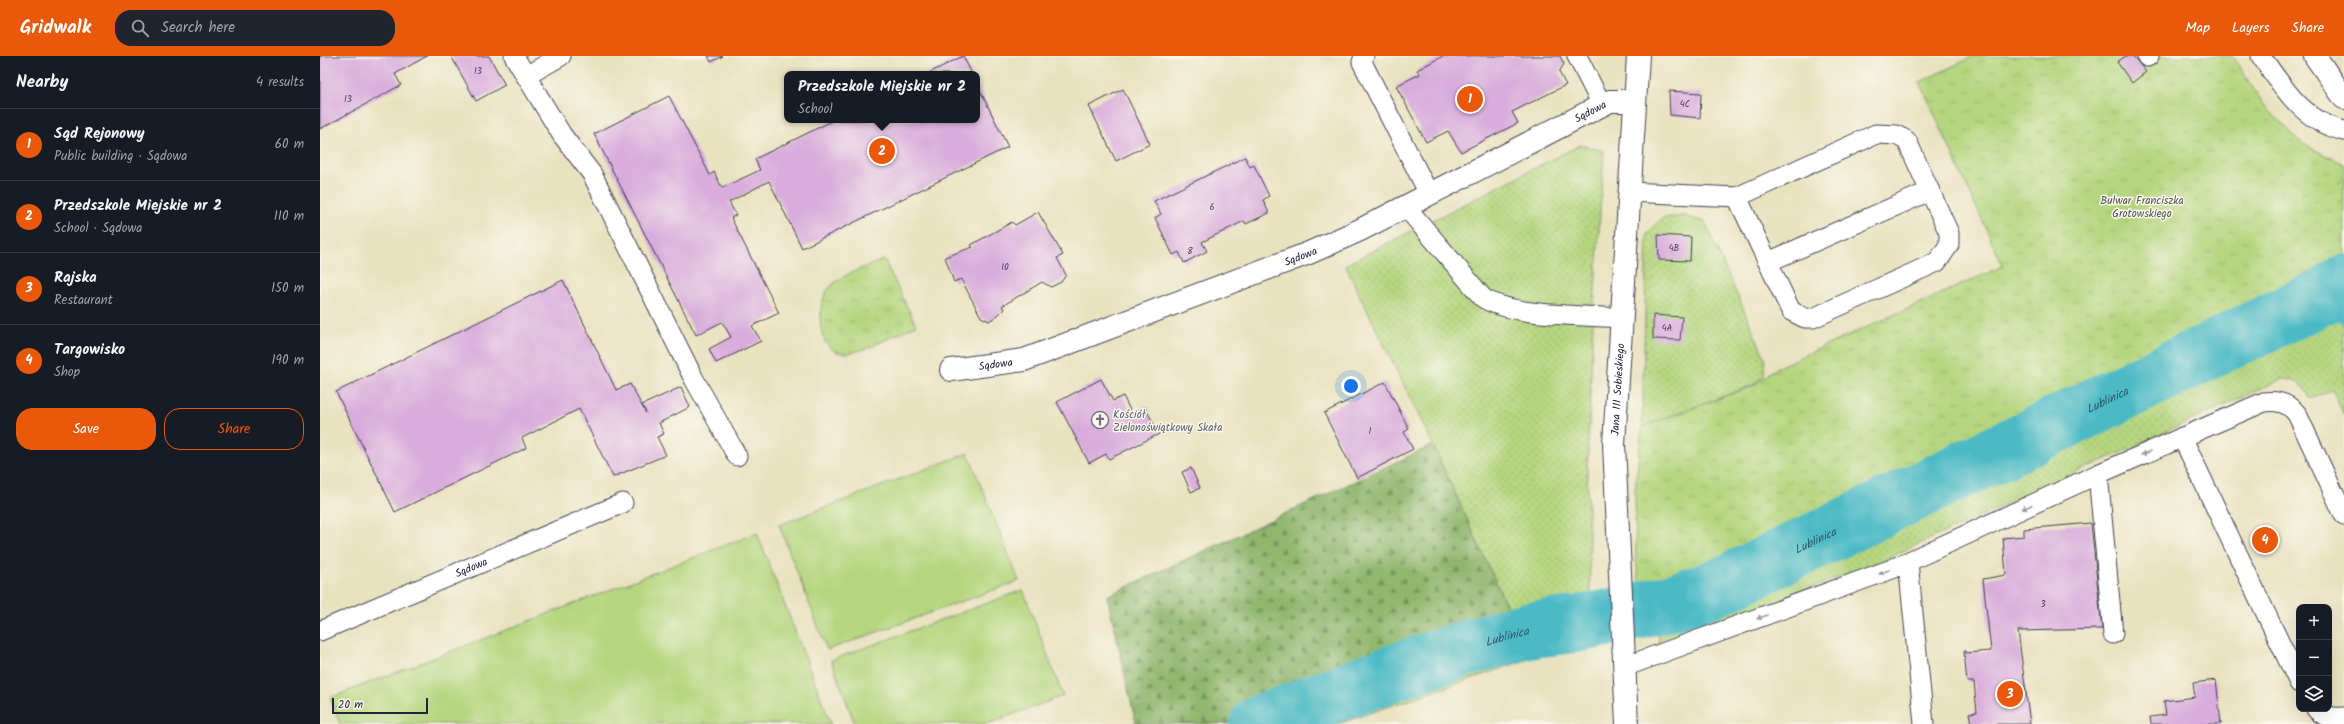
<!DOCTYPE html>
<meta charset="utf-8">
<style>
body{margin:0;font-family:Kalam,sans-serif;background:#20242c;color:#f1f3f6}
.controls{position:absolute;right:12px;bottom:12px;display:grid;overflow:hidden;border-radius:8px;box-shadow:0 4px 16px #0002}
.controls button{width:36px;height:36px;display:grid;place-items:center;padding:0;border:0;border-bottom:1px solid #363941;background:#171b24;color:#f1f3f6;font:20px sans-serif}
.scale{position:absolute;left:12px;bottom:10px;width:96px;box-sizing:border-box;padding-left:4px;border:2px solid #22223b;border-top:0;font-size:11px;line-height:14px;white-space:nowrap;color:#22223b;-webkit-text-stroke:3px #fbf7ec;paint-order:stroke}
.you{position:absolute;left:1031px;top:330px;width:14px;height:14px;margin:-10px;border:3px solid #fff;border-radius:50%;background:#1a73e8;box-shadow:0 0 0 6px #1a73e833}
.badge{display:grid;place-items:center;width:26px;height:26px;border-radius:50%;background:#ea580c;color:#fff;font-size:13px;font-weight:700}
.pin{position:absolute;translate:-50% -50%;border:2px solid #fff;box-shadow:0 1px 4px #0006}
.popup{position:absolute;left:464px;top:15px;width:196px;height:52px;box-sizing:border-box;display:grid;place-content:center;border-radius:8px;background:#171b24;filter:drop-shadow(0 1px 3px #0005);font-size:13px;white-space:nowrap;color:#9ea1a6}
.popup b{font-size:15px;color:#f1f3f6}
.popup::after{content:'';position:absolute;left:50%;top:100%;margin-left:-8px;border:8px solid transparent;border-top-color:#171b24}
.list{margin:0;padding:0;list-style:none}
h2{display:flex;justify-content:space-between;align-items:center;height:52px;margin:0;padding:0 16px;font-size:17px}
h2 small{font-size:13px;font-weight:400;color:#9ea1a6}
.list li{display:grid;grid-template-columns:26px 1fr auto;gap:12px;align-items:center;box-sizing:border-box;height:72px;padding:0 16px;border-top:1px solid #363941}
.list b{display:block;font-size:15px;white-space:nowrap}
.list p{margin:0;font-size:13px;white-space:nowrap;color:#9ea1a6}
.list em{font-size:13px;font-style:normal;color:#9ea1a6}
.actions{display:flex;gap:8px;padding:12px 16px}
.actions a{flex:1;padding:9px 0;border:1px solid #ea580c;border-radius:16px;text-align:center;font-size:14px;color:#ea580c}
.actions .main{background:#ea580c;color:#fff}
.icon{flex:none;width:22px;height:22px;fill:none;stroke:currentColor;stroke-width:2;stroke-linecap:round;stroke-linejoin:round}
.map{position:relative;flex:none;width:2024px;height:668px;overflow:hidden}
header{display:flex;align-items:center;gap:24px;box-sizing:border-box;height:56px;padding:0 20px;background:#ea580c;color:#fff}
header strong{font-size:19px}
nav{display:flex;gap:22px;margin-inline-start:auto;font-size:14px}
.search{width:280px;height:36px;background:#20242c;display:flex;align-items:center;gap:10px;box-sizing:border-box;padding:0 14px;border-radius:16px;color:#9ea1a6;font-size:15px}
main{display:flex}
aside{flex:1;background:#171b24}
.map>svg:first-child{display:block}
.grass{fill:url(#grass-dots);stroke:#6c7c5d}
.forest{fill:url(#forest-firs);stroke:#596c54}
.park{fill:url(#park-tufts);stroke:#6c7c5d}
.pitch{fill:#b5d67f;stroke:#6c7c5d}
.lines{fill:none;stroke-linecap:round;stroke-linejoin:round}
.stream{stroke:#4cbac5;stroke-width:10}
.river{stroke:#4cbac5;stroke-width:57}
.building{fill:#d8acdc}
.service-casing{stroke:#403f4f;stroke-width:21}
.minor-casing{stroke:#403f4f;stroke-width:24}
.tertiary-casing{stroke:#403f4f;stroke-width:24}
.service{stroke:#fff;stroke-width:19}
.minor{stroke:#fff;stroke-width:22}
.tertiary{stroke:#fff;stroke-width:22}
.oneway{fill:#9c9ca7}
.labels{text-anchor:middle;stroke-width:3;stroke-linejoin:round;paint-order:stroke}
.number-label{font-size:9px;fill:#504463}
.street-label{font-size:11px;fill:#22223b;stroke:#fbf7ec}
.park-label{font-size:11px;fill:#4e584f;stroke:#fbf7ec}
.worship-label{font-size:11px;fill:#5b616d;stroke:#fbf7ec;text-anchor:start}
.water-label{font-size:12px;font-style:italic;fill:#31576b;stroke:#fbf7ec}
</style>
<header>
<strong>Gridwalk</strong>
<div class="search"><svg class="icon" aria-label="search" viewBox="0 0 24 24"><circle cx="10" cy="10" r="6"/><path d="M15 15l6 6"/></svg>Search here</div>
<nav><a>Map</a><a>Layers</a><a>Share</a></nav>
</header>
<main>
<aside>
<h2>Nearby<small>4 results</small></h2>
<ul class="list">
<li><span class="badge">1</span><div><b>Sąd Rejonowy</b><p>Public building · Sądowa</p></div><em>60 m</em></li>
<li><span class="badge">2</span><div><b>Przedszkole Miejskie nr 2</b><p>School · Sądowa</p></div><em>110 m</em></li>
<li><span class="badge">3</span><div><b>Rajska</b><p>Restaurant</p></div><em>150 m</em></li>
<li><span class="badge">4</span><div><b>Targowisko</b><p>Shop</p></div><em>190 m</em></li>
</ul>
<div class="actions"><a class="main">Save</a><a>Share</a></div>
</aside>
<div class="map">
<svg width="2024" height="668" viewBox="0 0 2024 668">
<defs>
<pattern id="grass-dots" width="8" height="8" patternUnits="userSpaceOnUse"><rect width="8" height="8" fill="#b5d67f"/><path d="M2 2h.1M6 6h.1" fill="none" stroke="#9bb76f" stroke-width="1.8" stroke-linecap="round"/></pattern>
<pattern id="forest-firs" width="22" height="20" patternUnits="userSpaceOnUse"><rect width="22" height="20" fill="#90b76e"/><path d="M5 1l3.5 6h-7zM16 11l3.5 6h-7z" fill="#75945c"/></pattern>
<pattern id="park-tufts" width="24" height="20" patternUnits="userSpaceOnUse"><rect width="24" height="20" fill="#b5d67f"/><path d="M3 7l-1-3M5 7V3M7 7l1-3M15 17l-1-3M17 17v-4M19 17l1-3" fill="none" stroke="#9bb76f"/></pattern>
</defs>
<rect width="100%" height="100%" fill="#fbf7ec"/>
<filter id="ink" filterUnits="userSpaceOnUse"><feTurbulence type="fractalNoise" baseFrequency=".025" numOctaves="2"/><feDisplacementMap in="SourceGraphic" scale="8" xChannelSelector="R" yChannelSelector="G"/><feConvolveMatrix kernelMatrix="1 2 1 2 8 2 1 2 1" color-interpolation-filters="sRGB"/></filter>
<filter id="wash" filterUnits="userSpaceOnUse"><feTurbulence type="fractalNoise" baseFrequency=".012" numOctaves="4" result="noise"/><feDisplacementMap in="SourceGraphic" scale="16" xChannelSelector="R" yChannelSelector="G"/><feGaussianBlur stdDeviation="0.9" result="paint"/><feColorMatrix in="noise" values="0 0 0 0 0 0 0 0 0 0 0 0 0 0 0 0 0 1.4 0 .05"/><feComposite in="paint" operator="in"/></filter>
<g filter="url(#wash)">
<rect width="100%" height="100%" fill="#e8e2bf"/>
<path class="grass" d="M1260,89L1284,95L1273,266L1267,418L1271,556L1195,568L1113,389L1025,209Z
M1365,160L1385,166L1445,302L1444,319L1433,329L1322,371L1327,177L1342,162Z
M2024,243V359L2012,334L1991,343C1983,330 1978,323 1962,323L1566,503L1339,592L1338,564L1397,544Z
M1270,573L1271,582L1018,668H968L1199,584Z"/>
<path class="forest" d="M1113,389L1195,568L916,668H816L787,540Z"/>
<path class="park" d="M1654,0H1912L1947,53L1983,88L2024,108V214L1999,230L1380,528L1331,538L1319,524L1316,505L1315,435L1322,371L1433,330L1456,312L1683,210L1600,26Z
M564,203L596,269C576,278 547,296 526,297C495,299 495,247 510,231C523,217 548,211 564,203Z"/>
<path class="pitch" d="M648,397L699,525L507,594L459,469Z
M437,477L511,668H20L10,642Z
M703,534L743,640L667,668H535L511,604Z"/>
<g class="lines">
<path class="stream" d="M2012,236L2024,263"/>
<path class="river" id="s1" d="M938,668C1025,635 1113,599 1203,576C1222,571 1243,571 1263,567C1310,558 1358,546 1403,529L2012,236L2024,227"/>
</g>
<g id="blocks">
<path class="building" d="M0,0H107L75,18L81,29L0,73Z
M131,0H169L185,29L156,45Z
M388,0H403L391,6Z
M643,0L652,18H607Z
M1123,0H1240L1244,8L1239,16L1246,29L1192,56L1198,67L1141,96L1128,75L1106,86L1076,30L1100,18L1097,14Z
M1806,0H1813L1826,16L1812,27L1797,6Z
M657,28L688,91L482,192L449,125L409,146L416,159L411,162L459,257L432,270L441,285L396,307L389,293L411,281L402,266L376,279L274,78L349,40L390,119L394,116L402,132L440,114L435,103L514,64H657Z
M803,33L830,88L796,105L769,50Z
M1349,35L1381,37L1380,62L1350,59Z
M925,101L930,111L934,109L949,140L943,144L949,157L926,168L924,165L882,186L887,195L864,207L859,196L853,199L835,162L841,158L834,145Z
M718,156L743,199L737,202L746,219L741,226L731,231L722,226L682,250L684,253L678,259L669,265L661,261L641,223L634,226L625,201L653,191L651,189L692,166L695,169Z
M1338,179L1371,181L1370,205L1339,204Z
M243,224L296,334L310,328L326,357L322,349L361,331L370,351L339,367L344,378L337,381L346,399L293,421L259,353L202,382L206,392L75,456L16,336Z
M1333,259L1362,261L1360,284L1333,283Z
M781,323L793,345L803,340L812,358L825,351L839,378L789,403L786,398L769,407L737,346Z
M1065,326L1089,373L1084,376L1093,393L1037,422L1004,357Z
M871,412L880,432L871,436L862,416Z
M1771,467L1782,573L1698,575L1710,668H1651L1649,657L1657,656L1654,626H1647L1644,595H1646V597L1671,595L1663,523L1686,519L1683,482L1704,480V473Z
M1896,624L1901,668H1831L1830,661L1846,659L1844,645L1875,641L1873,627Z"/>
</g>
</g>
<g filter="url(#ink)">
<use href="#blocks" fill-opacity="0" stroke="#403f4f" stroke-width="1"/>
<g class="lines">
<g class="service-casing">
<g id="service">
<path d="M194,0L206,20L241,0"/>
<path d="M1044,0L1042,6L1109,138"/>
<path d="M1257,0L1282,49"/>
<path d="M1941,0C1964,33 1983,65 2024,75"/>
<path d="M1827,1L1829,0"/>
<path d="M206,20L242,79L272,118L374,323L417,400"/>
<path d="M1309,136L1417,141L1471,255L1485,262H1493L1617,206L1629,189V177L1587,85L1577,79L1556,78L1417,141"/>
<path d="M1086,151L1163,242C1193,261 1265,259 1302,262"/>
<path d="M1448,206L1610,135"/>
<path d="M1862,381L1979,627"/>
<path d="M1778,418L1793,578"/>
<path d="M1588,506L1604,668"/>
<path id="s2" d="M0,575L303,447"/>
<path d="M1304,611L1572,513L1778,418L1944,346C1958,344 1968,347 1977,358L2024,459"/>
<path d="M1996,653C2003,661 2014,662 2024,661"/>
</g>
</g>
<g class="minor-casing">
<g id="minor">
<path id="s3" d="M631,314L704,304L989,197L1040,174L1290,45H1314"/>
<path id="s4" d="M1307,668L1294,388L1318,0"/>
</g>
</g>
<g class="tertiary-casing">
<path id="tertiary" d="M1995,0L2024,42"/>
</g>
<use href="#service" class="service"/>
<use href="#minor" class="minor"/>
<use href="#tertiary" class="tertiary"/>
</g>
<defs><path id="oneway-solid" d="M-6-.8H1V-3.2L6.5 0L1 3.2V.8H-6Z"/></defs>
<g class="oneway">
<use href="#oneway-solid" transform="translate(1826 397) rotate(157)"/>
<use href="#oneway-solid" transform="translate(1707 451) rotate(155)"/>
<use href="#oneway-solid" transform="translate(1564 516) rotate(158)"/>
<use href="#oneway-solid" transform="translate(1442 561) rotate(160)"/>
</g>
</g>
<defs>
<g id="church-ring" transform="scale(0.9)"><circle r="9.5" fill="#fbf7ec" stroke="#6b7280" stroke-width="1.5"/><path d="M-1.2-6h2.4v3.5h3.3v2.4h-3.3V6h-2.4V-.1h-3.3v-2.4h3.3Z" fill="#6b7280"/></g>
</defs>
<g fill-rule="evenodd">
<use href="#church-ring" x="780" y="364"/>
</g>
<g class="labels">
<g class="number-label">
<text x="158" y="18">13</text>
<text x="28" y="46">13</text>
<text x="1365" y="51">4C</text>
<text x="892" y="154">6</text>
<text x="1354" y="195">4B</text>
<text x="870" y="198">8</text>
<text x="685" y="214">10</text>
<text x="1347" y="275">4A</text>
<text x="1050" y="378">1</text>
<text x="1723" y="551">3</text>
</g>
<g class="street-label">
<text dy="4" stroke="none"><textPath href="#s3" startOffset="693">Sądowa</textPath></text>
<text dy="4" stroke="none"><textPath href="#s3" startOffset="369">Sądowa</textPath></text>
<text dy="4" stroke="none"><textPath href="#s3" startOffset="45">Sądowa</textPath></text>
<text dy="4" stroke="none"><textPath href="#s4" startOffset="335">Jana III Sobieskiego</textPath></text>
<text dy="4" stroke="none"><textPath href="#s2" startOffset="164">Sądowa</textPath></text>
</g>
<g class="park-label">
<text x="1822" y="148">Bulwar Franciszka<tspan x="1822" dy="13">Grotowskiego</tspan></text>
</g>
<g class="worship-label">
<text x="793" y="362">Kościół<tspan x="793" dy="13">Zielonoświątkowy Skała</tspan></text>
</g>
<g class="water-label">
<text dy="4" stroke="none"><textPath href="#s1" startOffset="913">Lublinica</textPath></text>
<text dy="4" stroke="none"><textPath href="#s1" startOffset="589">Lublinica</textPath></text>
<text dy="4" stroke="none"><textPath href="#s1" startOffset="264">Lublinica</textPath></text>
</g>
</g>
</svg>
<div class="controls">
<button>+</button>
<button>−</button>
<button><svg class="icon" aria-label="layers" viewBox="0 0 24 24"><path d="M12 4l9 5-9 5-9-5zM3 14l9 5 9-5"/></svg></button>
</div>
<div class="scale">20 m</div>
<div class="you"></div>
<div class="pin badge" style="left:1150px;top:43px">1</div>
<div class="pin badge" style="left:562px;top:95px">2</div>
<div class="popup"><b>Przedszkole Miejskie nr 2</b>School</div>
<div class="pin badge" style="left:1690px;top:638px">3</div>
<div class="pin badge" style="left:1945px;top:484px">4</div>
</div>
</main>
